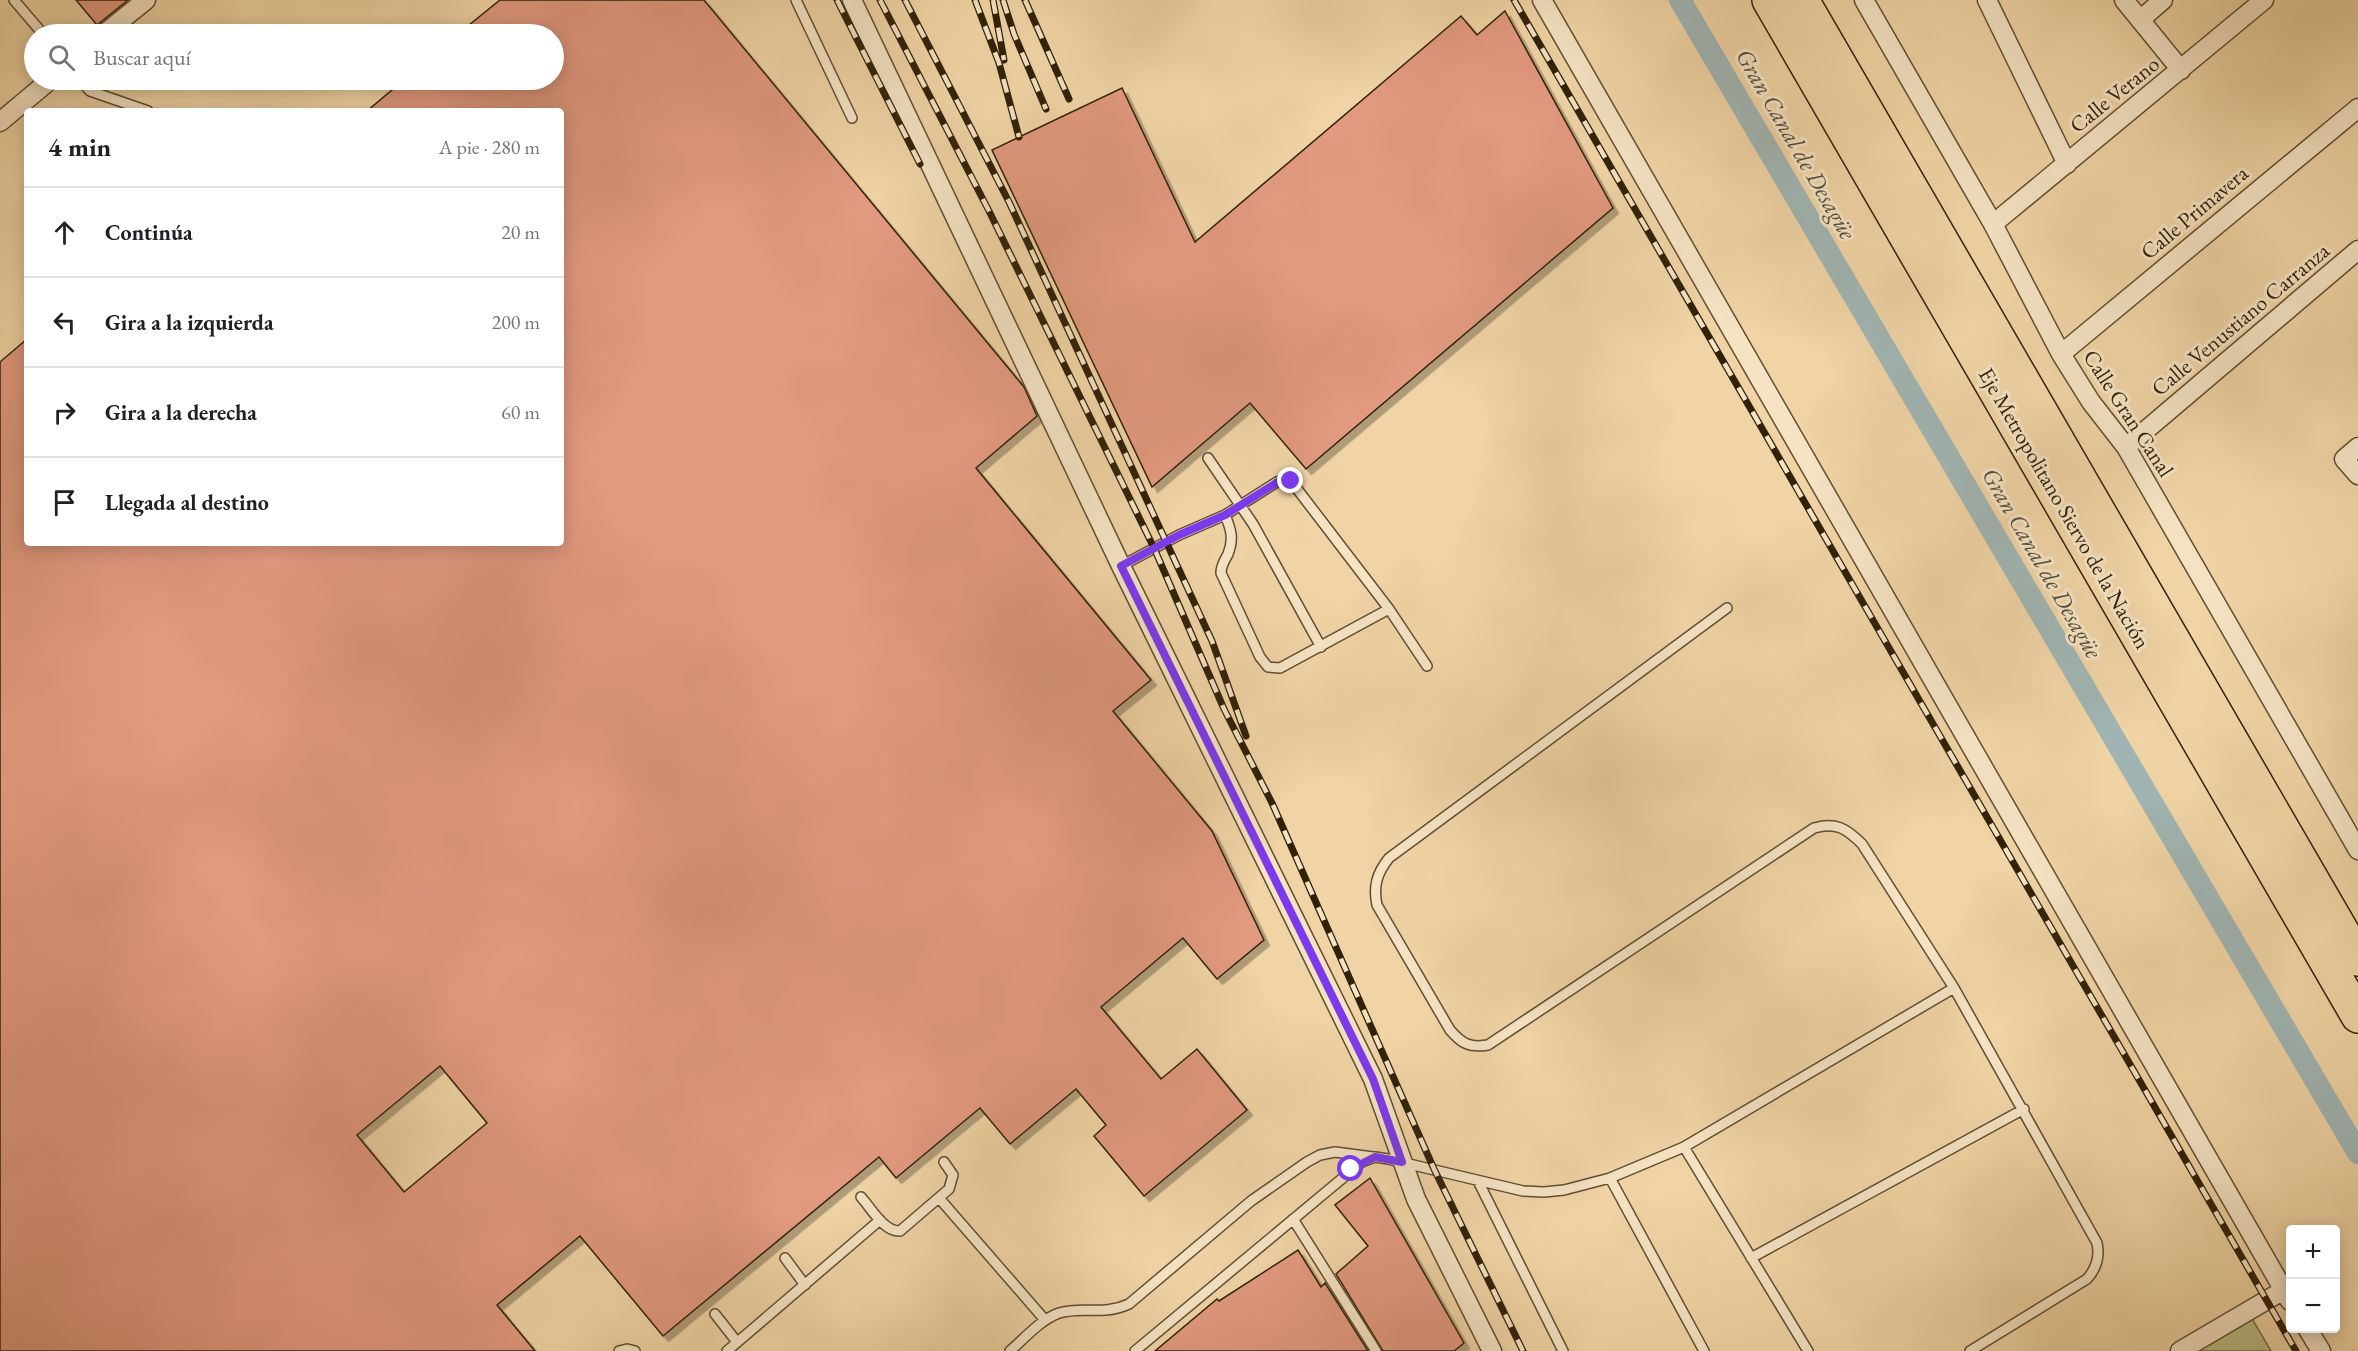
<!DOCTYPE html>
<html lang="es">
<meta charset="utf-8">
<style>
body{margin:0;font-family:"EB Garamond",serif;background:#f6f6f6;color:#202124}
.controls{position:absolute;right:18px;bottom:18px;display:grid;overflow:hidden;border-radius:6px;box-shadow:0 3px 15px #0003}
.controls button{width:54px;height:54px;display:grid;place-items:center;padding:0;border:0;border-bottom:2px solid #e0e0e0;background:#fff;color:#202124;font:30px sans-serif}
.stop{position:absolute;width:18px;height:18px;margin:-14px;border:4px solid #7c3aed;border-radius:50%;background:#fff}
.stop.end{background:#7c3aed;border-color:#fff;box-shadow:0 2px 6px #0008}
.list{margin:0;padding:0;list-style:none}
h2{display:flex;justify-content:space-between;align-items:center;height:78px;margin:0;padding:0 24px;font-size:26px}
h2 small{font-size:20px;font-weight:400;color:#757577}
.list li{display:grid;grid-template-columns:39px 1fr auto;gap:18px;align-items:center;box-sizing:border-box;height:90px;padding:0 24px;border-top:2px solid #e0e0e0}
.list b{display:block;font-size:22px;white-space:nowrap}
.list em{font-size:20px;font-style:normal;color:#757577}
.icon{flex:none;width:33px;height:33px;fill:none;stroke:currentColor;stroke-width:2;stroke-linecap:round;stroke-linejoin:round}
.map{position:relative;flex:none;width:2358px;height:1351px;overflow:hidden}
.search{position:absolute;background:#fff;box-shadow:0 3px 15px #0003;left:24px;top:24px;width:540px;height:66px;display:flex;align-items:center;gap:15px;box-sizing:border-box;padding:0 21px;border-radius:33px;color:#757577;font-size:22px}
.panel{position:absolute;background:#fff;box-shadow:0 3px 15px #0003;left:24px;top:108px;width:540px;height:438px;border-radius:6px}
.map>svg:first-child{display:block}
.green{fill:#babd86;stroke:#766f48;stroke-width:1.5}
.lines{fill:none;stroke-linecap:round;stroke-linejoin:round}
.canal{stroke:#a0b5b3;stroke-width:22}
.building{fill:#e1997f;stroke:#31210a;stroke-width:1.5;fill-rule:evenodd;filter:url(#shadow)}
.lane-casing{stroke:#614e31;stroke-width:12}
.street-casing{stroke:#614e31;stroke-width:21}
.highway-casing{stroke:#31210a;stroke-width:36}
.lane{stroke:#f5e3c4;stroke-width:9}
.street{stroke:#f5e3c4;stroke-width:18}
.highway{stroke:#f0d4a5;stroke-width:33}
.rail-casing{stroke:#31210a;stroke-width:7}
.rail{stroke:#f5e3c4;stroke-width:4.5;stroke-dasharray:14;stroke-linecap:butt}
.route{stroke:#7c3aed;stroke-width:8}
.labels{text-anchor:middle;stroke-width:6;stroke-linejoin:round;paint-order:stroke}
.street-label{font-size:22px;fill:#31210a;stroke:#f5e3c4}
.water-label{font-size:24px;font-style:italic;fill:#524d3d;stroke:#f5e3c4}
</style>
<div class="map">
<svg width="2358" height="1351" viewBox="0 0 2358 1351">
<defs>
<filter id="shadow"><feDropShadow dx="5.5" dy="5.5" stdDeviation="0" flood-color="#0004"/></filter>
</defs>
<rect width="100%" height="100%" fill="#f0d4a5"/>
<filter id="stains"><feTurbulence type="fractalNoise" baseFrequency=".00333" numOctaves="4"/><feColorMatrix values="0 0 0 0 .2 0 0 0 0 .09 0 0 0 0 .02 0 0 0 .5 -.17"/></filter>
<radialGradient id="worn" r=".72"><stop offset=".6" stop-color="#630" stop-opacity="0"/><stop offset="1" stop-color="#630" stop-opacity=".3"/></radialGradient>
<path class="green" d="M2251,1317L2271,1351H2195Z"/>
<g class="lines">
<path class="canal" d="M1680,0L2358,1153"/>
</g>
<path class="building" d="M76,0H128L97,25Z
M500,0H704L1024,387L1037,416L976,468L1151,680L1113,711L1212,831L1264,940L1217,979L1183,938L1101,1007L1161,1079L1197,1049L1247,1110L1144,1196L1094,1136L1106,1125L1076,1089L1010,1144L980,1108L896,1178L879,1157L663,1336L580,1236L497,1305L535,1351H0V362L27,339V543H561V111H367L404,80H554V34H458ZM440,1066L487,1123L404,1192L357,1135Z
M1505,11L1613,208L1306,469L1250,403L1152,487L992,150L1122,88L1195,242L1461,16L1477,35Z
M1370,1178L1464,1343L1454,1351H1383L1336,1274L1368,1246L1335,1205Z
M1298,1250L1321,1287L1325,1283L1368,1351H1155L1217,1299L1219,1301Z"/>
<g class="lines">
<g class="lane-casing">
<path id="lane" d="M14,0L43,34
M796,0L852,118
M80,80L90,91L148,111
M1208,458L1253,524L1321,647
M1225,515C1231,529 1234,539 1228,554C1225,560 1221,565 1221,573L1260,657L1268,667L1280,668L1389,609
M1121,566L1179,535L1225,515L1277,482L1286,479L1291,481L1389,609L1427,666
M1727,608L1389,858C1377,873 1373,886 1377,905L1450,1030C1462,1044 1470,1048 1488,1045L1814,828C1836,822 1846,828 1862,844L1954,988L2097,1243C2100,1257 2097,1268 2087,1279L1970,1351
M1684,1147L1808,1351
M1610,1178L1704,1351
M1478,1181L1563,1351
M861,1197C871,1208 884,1232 900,1231L949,1189L953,1175L944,1162
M939,1198L1045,1320
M1293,1219L1376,1351
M785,1258L805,1285
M1751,1258L2024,1109
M715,1314L737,1342
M619,1351L627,1349L635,1351
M727,1351L880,1220
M1010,1351C1025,1338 1040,1320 1059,1313C1083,1306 1103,1316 1129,1304L1251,1201L1307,1162L1320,1155L1335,1152L1373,1157
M1135,1351L1362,1162L1375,1157L1388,1159L1523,1191L1544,1192L1564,1190L1610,1178L1684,1147L1954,988"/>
</g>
<g class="street-casing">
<path id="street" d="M852,0L1121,566L1373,1079L1416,1199L1492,1351
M1542,0L2290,1301
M1864,0L1993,224L2061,354L2091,402L2126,447L2358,850
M1987,0L2067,164
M2124,0L2181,70
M2140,20L2163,0
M104,34L146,0
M0,122L50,80
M1993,224L2264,0
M2061,354L2358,108
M2126,447L2358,250
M2358,447L2344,459L2358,475
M2307,1328L2321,1351
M2180,1351L2284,1290"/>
</g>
<g class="highway-casing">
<path id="highway" d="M1769,0L2358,1016
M1802,0L2358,959"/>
</g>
<use href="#lane" class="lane"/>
<use href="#street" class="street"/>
<use href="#highway" class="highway"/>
<g class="rail-casing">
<path id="rail" d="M837,0L920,164
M880,0L989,211L1154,548L1224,709L1272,803L1434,1169L1523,1351
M905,0L1009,202L1212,641L1246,736
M975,0L999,63L1019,137
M993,0L1004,60
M1003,0L1014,34L1046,109
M1025,0L1069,99
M1514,0L2296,1351"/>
</g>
<use href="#rail" class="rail"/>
</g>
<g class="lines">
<path class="route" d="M1291,481L1281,480L1225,515L1179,535L1121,566L1373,1079L1402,1162L1375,1157L1351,1169"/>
</g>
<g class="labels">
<g class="street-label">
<text transform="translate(2114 94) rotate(-39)" y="8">Calle Verano</text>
<text transform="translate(2194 212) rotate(-40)" y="8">Calle Primavera</text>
<text transform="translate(2240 319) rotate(-40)" y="8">Calle Venustiano Carranza</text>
<text transform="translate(2129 413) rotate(57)" y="8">Calle Gran Canal</text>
<text transform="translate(2065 508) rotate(60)" y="8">Eje Metropolitano Siervo de la Nación</text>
</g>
<g class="water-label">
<text transform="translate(1796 144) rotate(60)" y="8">Gran Canal de Desagüe</text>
<text transform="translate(2042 563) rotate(60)" y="8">Gran Canal de Desagüe</text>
</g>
</g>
<rect width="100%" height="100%" filter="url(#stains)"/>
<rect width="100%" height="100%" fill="url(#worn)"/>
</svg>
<div class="controls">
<button>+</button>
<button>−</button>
</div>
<div class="stop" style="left:1351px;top:1169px"></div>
<div class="stop end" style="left:1291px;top:481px"></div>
<div class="search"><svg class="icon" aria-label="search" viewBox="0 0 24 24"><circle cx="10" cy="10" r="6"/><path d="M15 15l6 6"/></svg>Buscar aquí</div>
<section class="panel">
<h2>4 min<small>A pie · 280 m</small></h2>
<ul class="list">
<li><svg class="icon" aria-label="ahead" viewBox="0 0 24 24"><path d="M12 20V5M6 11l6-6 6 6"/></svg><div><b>Continúa</b></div><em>20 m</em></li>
<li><svg class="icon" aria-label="left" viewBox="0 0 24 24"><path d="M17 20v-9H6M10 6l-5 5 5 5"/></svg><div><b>Gira a la izquierda</b></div><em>200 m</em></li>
<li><svg class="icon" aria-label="right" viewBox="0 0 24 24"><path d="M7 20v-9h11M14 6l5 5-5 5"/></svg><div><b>Gira a la derecha</b></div><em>60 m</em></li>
<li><svg class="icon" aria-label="arrive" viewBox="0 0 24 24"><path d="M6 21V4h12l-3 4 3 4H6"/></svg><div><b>Llegada al destino</b></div></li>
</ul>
</section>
</div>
